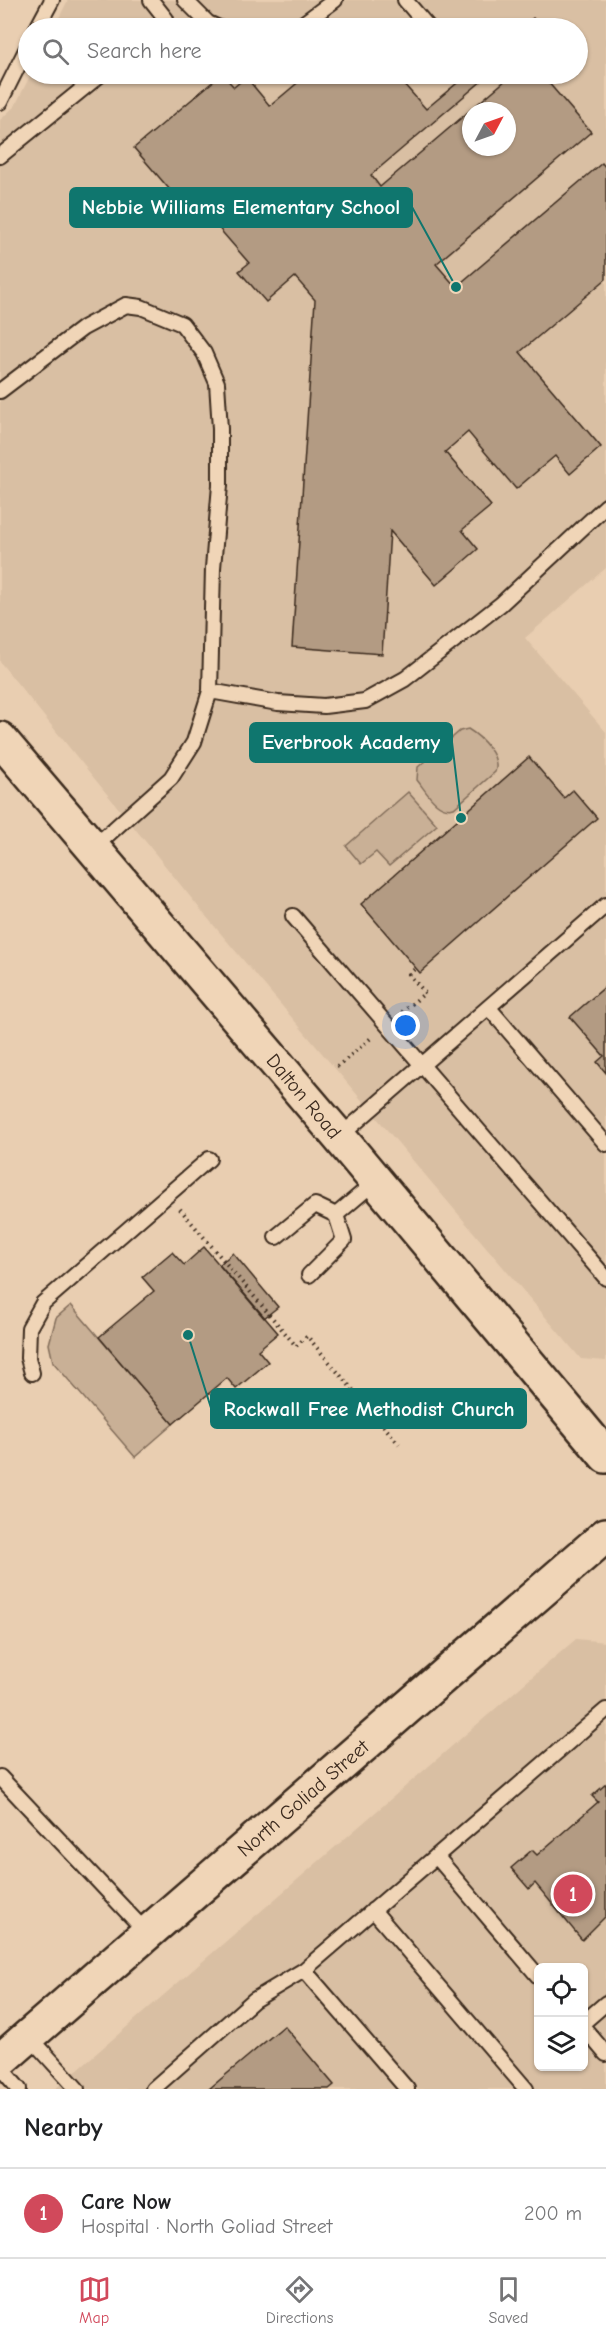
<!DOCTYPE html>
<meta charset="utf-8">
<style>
body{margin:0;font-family:"Comic Neue",sans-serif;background:#f2f2f2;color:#202124}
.controls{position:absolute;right:18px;bottom:18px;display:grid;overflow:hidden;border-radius:9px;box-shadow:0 2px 4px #0004}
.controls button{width:54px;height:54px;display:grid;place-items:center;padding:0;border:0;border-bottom:2px solid #e0e0e0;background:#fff;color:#202124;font:30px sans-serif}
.compass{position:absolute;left:462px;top:102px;width:54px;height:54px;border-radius:50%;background:#fff;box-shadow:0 2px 4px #0004;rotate:49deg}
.you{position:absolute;left:406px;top:1026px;width:21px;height:21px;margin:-15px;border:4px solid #fff;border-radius:50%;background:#1a73e8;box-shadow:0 0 0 9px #1a73e833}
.badge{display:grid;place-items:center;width:39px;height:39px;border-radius:50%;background:#d1495b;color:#fff;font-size:20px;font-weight:700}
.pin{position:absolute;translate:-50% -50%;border:3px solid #fff;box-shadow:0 2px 6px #0006}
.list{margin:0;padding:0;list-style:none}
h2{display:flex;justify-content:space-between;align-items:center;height:78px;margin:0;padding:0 24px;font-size:26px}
h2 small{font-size:20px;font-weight:400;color:#757577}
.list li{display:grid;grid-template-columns:39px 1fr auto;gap:18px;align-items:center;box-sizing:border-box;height:90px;padding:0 24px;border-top:2px solid #e0e0e0}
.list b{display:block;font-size:22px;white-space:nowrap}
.list p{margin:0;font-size:20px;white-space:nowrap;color:#757577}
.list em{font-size:20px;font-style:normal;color:#757577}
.icon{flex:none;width:33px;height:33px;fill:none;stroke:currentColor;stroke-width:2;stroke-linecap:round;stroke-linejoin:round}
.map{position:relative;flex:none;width:606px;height:2089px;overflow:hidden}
.search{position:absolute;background:#fff;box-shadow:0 2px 4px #0004;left:18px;right:18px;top:18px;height:66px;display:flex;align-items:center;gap:15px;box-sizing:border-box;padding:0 21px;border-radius:33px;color:#757577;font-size:22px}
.sheet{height:168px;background:#fff}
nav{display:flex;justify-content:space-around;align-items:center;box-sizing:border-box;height:84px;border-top:2px solid #e0e0e0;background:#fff;font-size:16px;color:#757577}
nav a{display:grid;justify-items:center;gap:3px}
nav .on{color:#d1495b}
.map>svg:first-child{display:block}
.built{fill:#d9bfa3;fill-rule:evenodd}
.green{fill:#c9b096;stroke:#826d5a;stroke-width:1.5}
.building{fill:#b39b83;stroke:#3b2a1e;stroke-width:1.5;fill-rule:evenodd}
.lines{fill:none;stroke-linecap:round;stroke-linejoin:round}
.service-casing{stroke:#3b2a1e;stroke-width:18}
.tertiary-casing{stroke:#3b2a1e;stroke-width:38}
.primary-casing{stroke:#3b2a1e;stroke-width:38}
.path{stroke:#3b2a1e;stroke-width:4;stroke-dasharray:1.5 4.5;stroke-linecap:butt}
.service{stroke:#f0d5b7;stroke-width:14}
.tertiary{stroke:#f0d5b7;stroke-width:33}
.primary{stroke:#f0d5b7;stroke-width:33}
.labels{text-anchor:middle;stroke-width:4.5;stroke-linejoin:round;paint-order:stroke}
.street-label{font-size:20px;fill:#3b2a1e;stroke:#f0d5b7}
.leader{fill:none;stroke:#0f766e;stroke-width:2}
.callout-dot{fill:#0f766e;stroke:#f0d5b7;stroke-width:2}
.callout{fill:#0f766e;stroke:#0f766e;stroke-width:2}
.callout-label{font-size:21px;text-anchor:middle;font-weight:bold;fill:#fff}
</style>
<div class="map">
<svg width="606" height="2089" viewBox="0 0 606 2089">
<rect width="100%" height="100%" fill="#e9ceb1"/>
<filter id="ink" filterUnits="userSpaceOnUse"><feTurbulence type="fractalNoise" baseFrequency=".0167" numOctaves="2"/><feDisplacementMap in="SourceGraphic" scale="12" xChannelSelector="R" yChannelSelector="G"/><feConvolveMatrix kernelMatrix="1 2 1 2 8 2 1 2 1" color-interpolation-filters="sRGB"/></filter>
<g filter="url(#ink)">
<path class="built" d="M68,0H606V568L525,638L606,732V1361L581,1359L205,915L0,662V120L15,106L31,74H578V28H54ZM471,111H507V147H471Z
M576,1639L606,1642V2089H55ZM538,1968H584V2066H538Z"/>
<path class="green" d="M468,729C481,737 501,756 495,772L454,808C437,813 426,791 417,780L418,767L460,731Z
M408,792L437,825L389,866L376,852L361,864L346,846Z
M71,1305L173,1424L135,1457L53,1362L49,1344L56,1318Z"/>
<path class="building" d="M533,18L542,28H520Z
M222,74L234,87L246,77L270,106L308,74H395L426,109L468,74H490L371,175L380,187L513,74H541L591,132L436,264L456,287L602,163L606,168V279L520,352L601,447L570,474L555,456L516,489L468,432L445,452L491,506L462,530L478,549L436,585L390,531L382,654L292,647L315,300L295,277L266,302L239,271L249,263L204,211L195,219L134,148ZM471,111H507V147H471Z
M529,757L564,798L573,790L597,818L420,973L361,904Z
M606,986V1073L597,1062L604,1056L570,1017Z
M204,1247L278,1333L258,1350L268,1362L236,1389L227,1378L173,1424L99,1337L154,1291L142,1277L172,1252L184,1265Z
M233,1253L278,1307L264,1318L219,1265Z
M606,1784V1916L582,1940L535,1883L529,1889L511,1868L532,1850L537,1855L598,1802L592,1796Z
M284,2026L334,2085L329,2089H209Z"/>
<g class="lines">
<g class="service-casing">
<path id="service" d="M151,0L166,19L155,28
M185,0L208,23L219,28
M405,0L429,28
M37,28L52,0
M297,28L335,0
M0,102L28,46
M0,156L101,74
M0,391L83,328L126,305L141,307L182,324L204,353L217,383L220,429V485L213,568L210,691L194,742L171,778L93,848
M210,691L278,703L324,706L365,701L405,679L501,604L606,506
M293,916L606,1278
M489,1008L606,1144
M339,1137L606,905
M336,1215L376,1181
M276,1237L315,1205L336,1215L344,1240L309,1275
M32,1373L28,1358L29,1328L43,1303L209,1159
M0,1777L147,1933
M436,1856L538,1976
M373,1910L526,2089
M584,2022L606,2003
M584,2028L606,2054
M29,2036L77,2089
M0,2067L19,2089
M153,2089L254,2000L304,1970
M407,2089L304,1970L606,1710"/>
</g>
<g class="tertiary-casing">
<path id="tertiary" d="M0,739L339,1137L606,1456"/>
</g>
<g class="primary-casing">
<path id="primary" d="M0,2061L606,1535"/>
</g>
<path class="path" d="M402,1012L425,993L409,974L416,968
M337,1067L371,1038
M180,1209L296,1346L307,1336L399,1444"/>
<use href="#service" class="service"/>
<use href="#tertiary" class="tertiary"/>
<use href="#primary" class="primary"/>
</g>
</g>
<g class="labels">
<g class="street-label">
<text transform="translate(304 1096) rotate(50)" y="7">Dalton Road</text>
<text transform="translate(303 1798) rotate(-41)" y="7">North Goliad Street</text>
</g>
</g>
<path class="leader" d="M456 287L412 207M461 818L452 742M188 1335L211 1408"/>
<g class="callout-dot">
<circle cx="456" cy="287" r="6"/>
<circle cx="461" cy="818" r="6"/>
<circle cx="188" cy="1335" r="6"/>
</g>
<g class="callout">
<rect x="70" y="188" width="342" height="39" rx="6"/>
<rect x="250" y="723" width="202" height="39" rx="6"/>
<rect x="211" y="1389" width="315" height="39" rx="6"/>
</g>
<g class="callout-label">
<text x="241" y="214">Nebbie Williams Elementary School</text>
<text x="351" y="749">Everbrook Academy</text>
<text x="369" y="1416">Rockwall Free Methodist Church</text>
</g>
</svg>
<div class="controls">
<button><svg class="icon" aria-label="locate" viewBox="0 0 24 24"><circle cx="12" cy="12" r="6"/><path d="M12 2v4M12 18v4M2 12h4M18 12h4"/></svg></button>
<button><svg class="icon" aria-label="layers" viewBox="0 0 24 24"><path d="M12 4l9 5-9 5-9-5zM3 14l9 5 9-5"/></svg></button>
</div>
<svg class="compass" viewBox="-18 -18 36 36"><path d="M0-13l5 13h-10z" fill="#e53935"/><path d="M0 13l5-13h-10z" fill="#757577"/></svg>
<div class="you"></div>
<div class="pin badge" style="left:573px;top:1894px">1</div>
<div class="search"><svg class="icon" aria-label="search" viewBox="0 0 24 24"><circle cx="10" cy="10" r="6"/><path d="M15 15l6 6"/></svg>Search here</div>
</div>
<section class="sheet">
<h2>Nearby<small></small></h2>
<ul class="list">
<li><span class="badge">1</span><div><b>Care Now</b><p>Hospital · North Goliad Street</p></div><em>200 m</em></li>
</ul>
</section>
<nav>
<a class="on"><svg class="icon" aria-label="map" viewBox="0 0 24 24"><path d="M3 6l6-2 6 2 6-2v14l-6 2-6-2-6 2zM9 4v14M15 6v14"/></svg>Map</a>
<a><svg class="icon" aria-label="directions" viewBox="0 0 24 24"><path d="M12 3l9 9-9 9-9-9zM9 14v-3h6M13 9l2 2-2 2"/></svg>Directions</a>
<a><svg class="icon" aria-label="saved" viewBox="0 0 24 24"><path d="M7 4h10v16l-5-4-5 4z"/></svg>Saved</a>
</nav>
